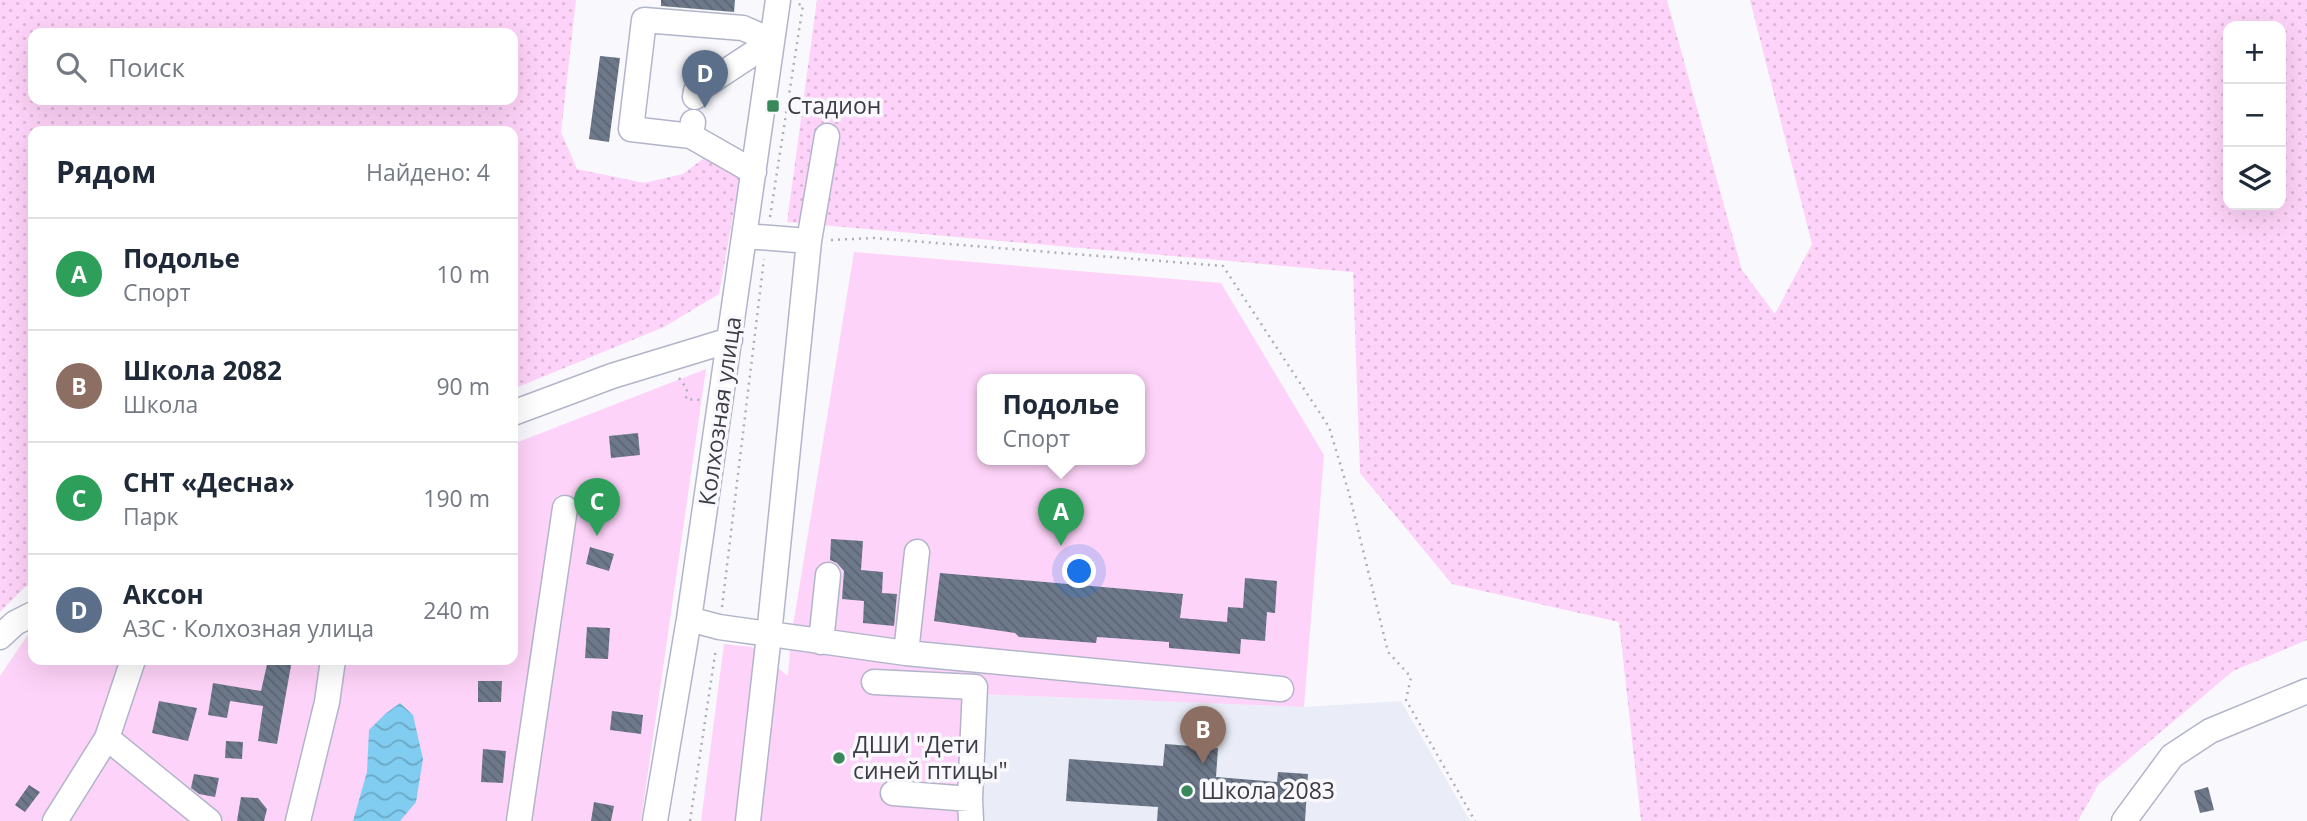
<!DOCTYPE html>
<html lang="ru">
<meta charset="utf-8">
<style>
body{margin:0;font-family:"Open Sans",sans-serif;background:#f2f2f3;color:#1f2937}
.controls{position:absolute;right:21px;top:21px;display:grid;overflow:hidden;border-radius:14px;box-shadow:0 7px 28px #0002}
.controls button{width:63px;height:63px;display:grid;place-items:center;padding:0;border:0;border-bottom:2px solid #e0e1e3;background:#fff;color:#1f2937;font:35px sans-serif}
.you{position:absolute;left:1080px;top:572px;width:24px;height:24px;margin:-18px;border:5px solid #fff;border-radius:50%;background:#1a73e8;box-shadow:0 0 0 10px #1a73e833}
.badge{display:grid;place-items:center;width:46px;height:46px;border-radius:50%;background:#398859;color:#fff;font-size:23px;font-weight:700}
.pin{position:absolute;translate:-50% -58px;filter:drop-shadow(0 2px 4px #0008)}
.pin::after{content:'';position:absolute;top:37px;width:24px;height:21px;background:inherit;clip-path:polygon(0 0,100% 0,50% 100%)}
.popup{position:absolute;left:977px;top:374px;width:168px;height:91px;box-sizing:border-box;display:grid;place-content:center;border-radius:14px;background:#fff;filter:drop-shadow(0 2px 5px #0005);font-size:23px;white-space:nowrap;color:#747a83}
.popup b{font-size:26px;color:#1f2937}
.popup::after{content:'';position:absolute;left:50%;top:100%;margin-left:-14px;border:14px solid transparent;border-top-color:#fff}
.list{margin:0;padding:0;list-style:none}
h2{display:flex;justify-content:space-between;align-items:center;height:91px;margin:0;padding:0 28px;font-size:30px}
h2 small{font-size:23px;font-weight:400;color:#747a83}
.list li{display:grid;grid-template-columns:46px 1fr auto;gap:21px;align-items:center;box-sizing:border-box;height:112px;padding:0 28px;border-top:2px solid #e0e1e3}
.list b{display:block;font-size:26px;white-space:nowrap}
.list p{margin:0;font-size:23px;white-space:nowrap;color:#747a83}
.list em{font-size:23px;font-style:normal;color:#747a83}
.icon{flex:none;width:38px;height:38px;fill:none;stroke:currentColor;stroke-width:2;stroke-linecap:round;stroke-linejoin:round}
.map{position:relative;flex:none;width:2307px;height:821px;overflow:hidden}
.search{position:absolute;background:#fff;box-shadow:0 7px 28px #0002;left:28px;top:28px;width:490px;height:77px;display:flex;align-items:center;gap:18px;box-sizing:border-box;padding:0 24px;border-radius:14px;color:#747a83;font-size:26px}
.panel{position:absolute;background:#fff;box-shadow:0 7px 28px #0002;left:28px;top:126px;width:490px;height:539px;border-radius:14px}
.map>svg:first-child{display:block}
.built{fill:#eaecf7}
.grass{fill:url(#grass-dots);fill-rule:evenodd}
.green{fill:#fed3f9;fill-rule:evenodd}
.water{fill:url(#water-waves)}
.building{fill:url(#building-back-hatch)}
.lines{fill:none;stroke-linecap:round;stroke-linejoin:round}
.minor-casing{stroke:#b2b5ca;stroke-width:27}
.path{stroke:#aeafb5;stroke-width:2.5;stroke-dasharray:2 5;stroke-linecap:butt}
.minor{stroke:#fff;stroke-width:24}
.poi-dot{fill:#398859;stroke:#f8f8fd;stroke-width:2.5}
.labels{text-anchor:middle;stroke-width:7;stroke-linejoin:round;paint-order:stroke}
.poi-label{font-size:23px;fill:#3b3c45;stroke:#f8f8fd;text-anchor:start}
.street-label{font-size:23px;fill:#3b3c45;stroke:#f8f8fd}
</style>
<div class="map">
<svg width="2307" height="821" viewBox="0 0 2307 821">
<defs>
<pattern id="grass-dots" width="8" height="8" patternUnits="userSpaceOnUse" patternTransform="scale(1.75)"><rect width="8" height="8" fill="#fed3f9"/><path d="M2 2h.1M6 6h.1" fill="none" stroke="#dbb6d7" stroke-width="1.8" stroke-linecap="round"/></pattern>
<pattern id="water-waves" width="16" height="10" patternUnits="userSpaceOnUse" patternTransform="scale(1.75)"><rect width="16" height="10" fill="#80cdf1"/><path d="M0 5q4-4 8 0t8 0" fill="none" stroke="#6aa8c5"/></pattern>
<pattern id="building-back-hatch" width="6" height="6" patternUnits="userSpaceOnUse" patternTransform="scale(1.75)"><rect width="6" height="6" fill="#6d798a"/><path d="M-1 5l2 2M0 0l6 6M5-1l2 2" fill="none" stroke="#5b6473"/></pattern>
</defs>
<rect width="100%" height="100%" fill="#f8f8fd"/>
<path class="built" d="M975,694L1304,707L1401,701L1470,821H964Z"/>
<path class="grass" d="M0,0H576L561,132L577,169L644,183L683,174L704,158L740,176L719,294L664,327L513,389V131H33V584L25,587L0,612ZM33,33H513V100H33Z
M817,0H1667L1742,270L1775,314L1812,244L1750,0H2307V640L2233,671L2098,785L2078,821H1641L1619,622L1452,584L1360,473L1353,272L787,222ZM2228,26H2281V205H2228Z"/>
<path class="green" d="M854,252L1221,283L1324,455L1304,707L976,694L964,821H701L724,644L752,647L788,676L791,638ZM982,380H1140V460H982Z
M706,369L641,821H0V676L31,630L33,629V660H513V444Z"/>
<path class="water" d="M400,703L413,715L423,759L416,802L400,821H353L367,772L369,730L385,714Z"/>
<path class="building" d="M661,0H735L734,12L661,6Z
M600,56L620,58L609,142L589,139Z
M638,433L640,455L611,458L609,436Z
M831,539L863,541L861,570L883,572L882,593L897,594L894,626L863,623L864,601L842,599L844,571L837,563L830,560Z
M590,547L614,554L609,571L586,564Z
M940,573L1183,594L1180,618L1227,622L1228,607L1243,608L1245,578L1277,581L1275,613L1267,612L1265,641L1241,639L1240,654L1169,648V642L1097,637L1096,643L1019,637L1015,633L934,621Z
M587,627L610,628L608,659L585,658Z
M268,660H292L277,744L258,741L263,706L230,701L227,718L208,715L213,683L261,691Z
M478,681H502L501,702H478Z
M159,701L197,708L188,741L152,733Z
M612,711L643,715L641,734L610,730Z
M226,741L243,742L242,759L225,758Z
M1165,744L1218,748L1216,777L1277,782L1278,772L1308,774L1305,821H1157L1158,807L1066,801L1069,759L1163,766Z
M483,749L506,751L503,783L481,782Z
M194,774L219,778L215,797L199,794L191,788Z
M29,785L40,792L25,812L15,805Z
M2208,787L2214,810L2200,813L2194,791Z
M241,797L258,798L267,809L264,821H237Z
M594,802L614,806L611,821H591Z"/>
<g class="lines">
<g class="minor-casing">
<path id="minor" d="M695,97L696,91L772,41
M693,122L691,136L754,172
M691,136L631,129L644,20L743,28L772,41
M745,236L809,241
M513,413L612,376L730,340
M689,619L719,627L906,653L1281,689
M0,637L15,623L33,614
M821,642L828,575
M906,653L917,552
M874,682L975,687L970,799L971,821
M107,738L209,821
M893,793L970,799
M55,821L107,738L133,660
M298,821L327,702L333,660
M519,821L565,508
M655,821L689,619L778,0
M748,821L769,635L809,241L827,136
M2124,821L2172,756L2210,731L2307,691"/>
</g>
<path class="path" d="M770,217L803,5L797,4
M831,240L874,238L1223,266L1329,427L1349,493L1388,652L1411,677L1406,700L1475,821
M679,378L687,389L686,399L702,400
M722,607L764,259
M690,821L716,648"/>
<use href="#minor" class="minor"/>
</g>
<g class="poi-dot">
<rect x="766" y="99" width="14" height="14" rx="3.5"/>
<circle cx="839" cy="758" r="7"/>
<circle cx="1187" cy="791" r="7"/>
</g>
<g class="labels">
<g class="poi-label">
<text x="787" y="114">Стадион</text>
<text x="853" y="753">ДШИ "Дети<tspan x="853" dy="26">синей птицы"</tspan></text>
<text x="1201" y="799">Школа 2083</text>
</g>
<g class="street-label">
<text transform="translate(720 411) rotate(-82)" y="8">Колхозная улица</text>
</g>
</g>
</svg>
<div class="controls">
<button>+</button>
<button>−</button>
<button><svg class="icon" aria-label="layers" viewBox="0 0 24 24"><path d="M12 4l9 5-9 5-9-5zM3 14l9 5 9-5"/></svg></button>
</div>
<div class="you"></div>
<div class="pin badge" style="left:1061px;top:546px;background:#2e9e5b">A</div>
<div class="popup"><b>Подолье</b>Спорт</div>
<div class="pin badge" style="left:1203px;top:764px;background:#8d6e63">B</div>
<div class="pin badge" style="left:597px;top:536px;background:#2e9e5b">C</div>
<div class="pin badge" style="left:705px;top:108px;background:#5c6f8a">D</div>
<div class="search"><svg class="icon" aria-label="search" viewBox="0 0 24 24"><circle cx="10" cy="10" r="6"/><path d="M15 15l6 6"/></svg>Поиск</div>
<section class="panel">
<h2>Рядом<small>Найдено: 4</small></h2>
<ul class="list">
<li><span class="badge" style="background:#2e9e5b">A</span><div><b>Подолье</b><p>Спорт</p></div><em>10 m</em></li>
<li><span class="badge" style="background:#8d6e63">B</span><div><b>Школа 2082</b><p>Школа</p></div><em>90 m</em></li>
<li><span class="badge" style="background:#2e9e5b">C</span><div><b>СНТ «Десна»</b><p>Парк</p></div><em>190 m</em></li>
<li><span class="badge" style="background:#5c6f8a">D</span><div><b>Аксон</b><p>АЗС · Колхозная улица</p></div><em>240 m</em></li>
</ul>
</section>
</div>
